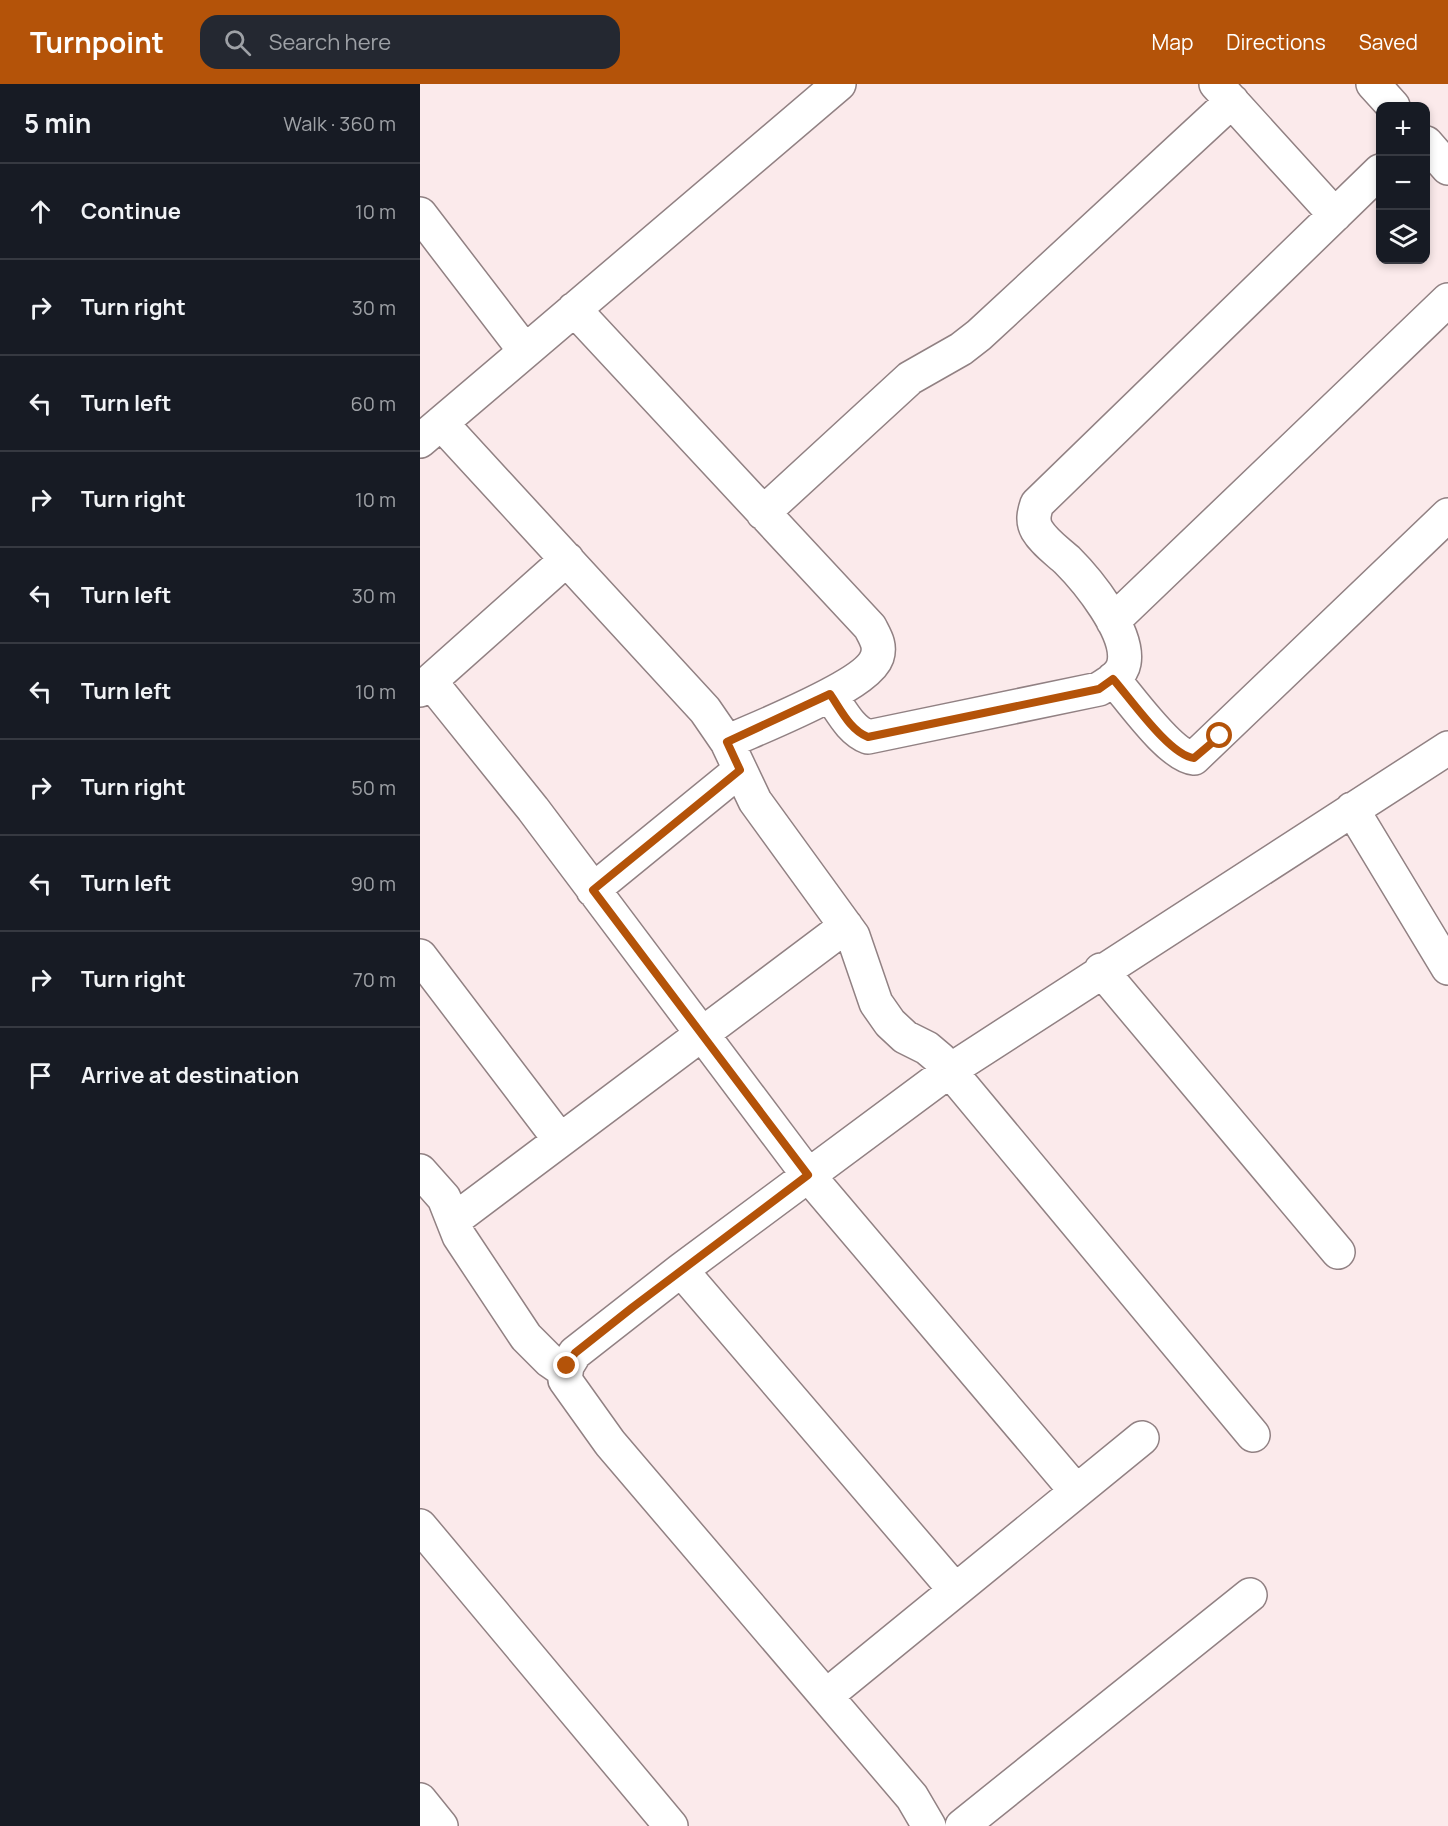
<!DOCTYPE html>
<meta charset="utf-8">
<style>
body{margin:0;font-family:Manrope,sans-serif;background:#242831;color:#f1f3f6}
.controls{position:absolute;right:18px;top:18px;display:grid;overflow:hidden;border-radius:12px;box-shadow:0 3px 9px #0003}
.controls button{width:54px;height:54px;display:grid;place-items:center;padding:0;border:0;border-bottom:2px solid #363941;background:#171b24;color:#f1f3f6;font:30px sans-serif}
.stop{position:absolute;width:18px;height:18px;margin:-14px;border:4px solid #b45309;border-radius:50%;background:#fff}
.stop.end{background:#b45309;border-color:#fff;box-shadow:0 2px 6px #0008}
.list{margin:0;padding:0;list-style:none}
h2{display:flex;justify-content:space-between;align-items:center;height:78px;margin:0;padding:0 24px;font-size:26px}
h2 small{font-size:20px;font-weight:400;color:#9ea1a6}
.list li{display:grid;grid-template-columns:39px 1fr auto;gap:18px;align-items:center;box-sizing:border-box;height:96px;padding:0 24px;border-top:2px solid #363941}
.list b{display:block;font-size:22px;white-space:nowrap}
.list em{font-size:20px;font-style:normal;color:#9ea1a6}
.icon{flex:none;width:33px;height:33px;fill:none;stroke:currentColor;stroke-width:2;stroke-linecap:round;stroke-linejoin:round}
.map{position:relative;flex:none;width:1028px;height:1742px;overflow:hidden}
header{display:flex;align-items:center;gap:36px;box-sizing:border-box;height:84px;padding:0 30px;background:#b45309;color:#fff}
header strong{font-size:28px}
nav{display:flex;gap:33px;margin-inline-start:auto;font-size:21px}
.search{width:420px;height:54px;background:#242831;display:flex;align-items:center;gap:15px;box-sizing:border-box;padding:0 21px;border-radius:18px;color:#9ea1a6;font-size:22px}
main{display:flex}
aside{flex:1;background:#171b24}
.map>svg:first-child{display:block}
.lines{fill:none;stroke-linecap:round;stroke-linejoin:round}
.minor-casing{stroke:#918183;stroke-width:36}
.minor{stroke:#fff;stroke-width:33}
.route{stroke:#b45309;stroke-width:8}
</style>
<header>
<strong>Turnpoint</strong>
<div class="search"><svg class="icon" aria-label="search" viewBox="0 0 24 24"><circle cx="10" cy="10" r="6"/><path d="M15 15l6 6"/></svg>Search here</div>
<nav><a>Map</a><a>Directions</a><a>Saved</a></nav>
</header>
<main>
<aside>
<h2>5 min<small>Walk · 360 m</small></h2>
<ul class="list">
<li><svg class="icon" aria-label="ahead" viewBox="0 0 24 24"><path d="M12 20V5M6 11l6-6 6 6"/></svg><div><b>Continue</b></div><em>10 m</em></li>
<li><svg class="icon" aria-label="right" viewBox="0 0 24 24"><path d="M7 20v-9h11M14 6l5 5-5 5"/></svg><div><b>Turn right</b></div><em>30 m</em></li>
<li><svg class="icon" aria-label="left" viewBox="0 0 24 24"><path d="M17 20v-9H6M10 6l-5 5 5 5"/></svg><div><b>Turn left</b></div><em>60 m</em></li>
<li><svg class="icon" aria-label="right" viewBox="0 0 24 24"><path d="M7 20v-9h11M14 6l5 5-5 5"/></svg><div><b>Turn right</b></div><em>10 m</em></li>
<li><svg class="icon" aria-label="left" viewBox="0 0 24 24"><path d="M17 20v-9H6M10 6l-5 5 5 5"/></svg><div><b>Turn left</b></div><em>30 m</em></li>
<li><svg class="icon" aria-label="left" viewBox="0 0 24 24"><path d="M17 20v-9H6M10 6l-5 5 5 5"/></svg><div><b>Turn left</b></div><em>10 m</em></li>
<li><svg class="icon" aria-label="right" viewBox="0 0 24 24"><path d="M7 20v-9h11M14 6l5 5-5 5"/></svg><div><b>Turn right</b></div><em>50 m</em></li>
<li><svg class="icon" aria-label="left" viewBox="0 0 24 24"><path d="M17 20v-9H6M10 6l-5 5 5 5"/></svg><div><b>Turn left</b></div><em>90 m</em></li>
<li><svg class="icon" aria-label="right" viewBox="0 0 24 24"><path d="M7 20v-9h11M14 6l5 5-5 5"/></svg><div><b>Turn right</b></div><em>70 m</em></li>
<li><svg class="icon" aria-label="arrive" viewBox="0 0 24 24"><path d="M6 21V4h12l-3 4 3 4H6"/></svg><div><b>Arrive at destination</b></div></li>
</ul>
</aside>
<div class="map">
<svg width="1028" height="1742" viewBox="0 0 1028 1742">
<rect width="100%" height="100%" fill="#fbeaeb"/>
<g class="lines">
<g class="minor-casing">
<path id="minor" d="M796,0L915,131
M953,0L973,22
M1006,59L1028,84
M0,130L105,267
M154,225L450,543C455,553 461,561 457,573C447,602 337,644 307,658
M21,339L285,626L307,658L335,717L433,852L456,919L470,939L485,953L507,964L520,975L833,1351
M0,357L419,0
M343,429L490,294L541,265L559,251L812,17
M693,537L1028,216
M693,595C710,614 750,672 774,674L1028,431
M10,597L113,725L388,1091L656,1407
M0,606L147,475
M410,611C421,626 430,646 448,653L679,605C689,599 702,591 704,579C710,548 667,496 647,476C637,467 624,458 617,446C612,437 614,429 617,420L960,87
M932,725L1028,884
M173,806L320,686
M0,872L140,1056
M681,886L918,1168
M0,1087L24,1114L39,1152L106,1253L130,1277L146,1288
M34,1136L426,842
M261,1186L535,1506
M0,1442L251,1742
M406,1612L722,1354
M0,1716L21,1742
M509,1742L492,1713L190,1359L145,1296L147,1282L155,1269L261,1186L529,987L1028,664
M542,1742L830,1511"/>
</g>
<use href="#minor" class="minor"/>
</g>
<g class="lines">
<path class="route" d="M147,1282L155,1269L213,1223L388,1091L173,806L320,686L307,658L410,610C421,626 430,646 448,653L679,605L693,595C710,614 750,672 774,674L800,652"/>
</g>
</svg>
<div class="controls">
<button>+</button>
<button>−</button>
<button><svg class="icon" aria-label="layers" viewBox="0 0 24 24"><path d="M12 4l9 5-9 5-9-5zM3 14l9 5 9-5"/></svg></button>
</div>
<div class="stop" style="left:800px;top:652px"></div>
<div class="stop end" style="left:147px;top:1282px"></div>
</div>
</main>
